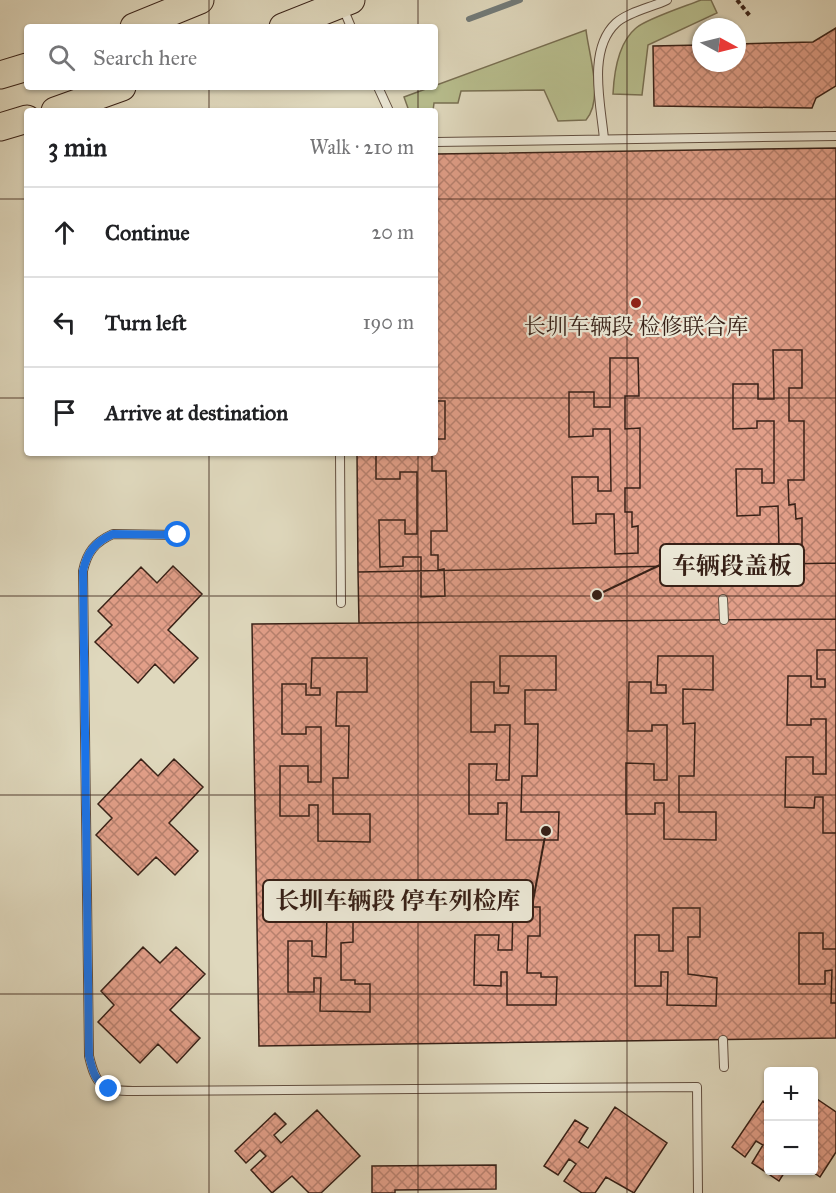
<!DOCTYPE html>
<meta charset="utf-8">
<style>
body{margin:0;font-family:"IM FELL Great Primer","Noto Serif SC",serif;background:#f2f2f2;color:#202124}
.controls{position:absolute;right:18px;bottom:18px;display:grid;overflow:hidden;border-radius:6px;box-shadow:0 2px 4px #0004}
.controls button{width:54px;height:54px;display:grid;place-items:center;padding:0;border:0;border-bottom:2px solid #e0e0e0;background:#fff;color:#202124;font:30px sans-serif}
.compass{position:absolute;left:692px;top:18px;width:54px;height:54px;border-radius:50%;background:#fff;box-shadow:0 2px 4px #0004;rotate:97deg}
.stop{position:absolute;width:18px;height:18px;margin:-14px;border:4px solid #1a73e8;border-radius:50%;background:#fff}
.stop.end{background:#1a73e8;border-color:#fff;box-shadow:0 2px 6px #0008}
.list{margin:0;padding:0;list-style:none}
h2{display:flex;justify-content:space-between;align-items:center;height:78px;margin:0;padding:0 24px;font-size:26px}
h2 small{font-size:20px;font-weight:400;color:#757577}
.list li{display:grid;grid-template-columns:39px 1fr auto;gap:18px;align-items:center;box-sizing:border-box;height:90px;padding:0 24px;border-top:2px solid #e0e0e0}
.list b{display:block;font-size:22px;white-space:nowrap}
.list em{font-size:20px;font-style:normal;color:#757577}
.icon{flex:none;width:33px;height:33px;fill:none;stroke:currentColor;stroke-width:2;stroke-linecap:round;stroke-linejoin:round}
.map{position:relative;flex:none;width:836px;height:1193px;overflow:hidden}
.search{position:absolute;background:#fff;box-shadow:0 2px 4px #0004;left:24px;top:24px;width:414px;height:66px;display:flex;align-items:center;gap:15px;box-sizing:border-box;padding:0 21px;border-radius:6px;color:#757577;font-size:22px}
.panel{position:absolute;background:#fff;box-shadow:0 2px 4px #0004;left:24px;top:108px;width:414px;height:348px;border-radius:6px}
.map>svg:first-child{display:block}
.grass{fill:#b7bd8d;stroke:#786f52;stroke-width:1.5}
.lines{fill:none;stroke-linecap:round;stroke-linejoin:round}
.stream{stroke:#727b79;stroke-width:6}
.building{fill:url(#building-cross-hatch);stroke:#382117;stroke-width:1.5}
.lane-casing{stroke:#624f40;stroke-width:10}
.primary-casing{stroke:#382117;stroke-width:29}
.path{stroke:#382117;stroke-width:4;stroke-dasharray:4.5 3;stroke-linecap:butt}
.lane{stroke:#eae6d4;stroke-width:8}
.primary{stroke:#dfd8bd;stroke-width:27}
.route{stroke:#1a73e8;stroke-width:8}
.grid{fill:none;stroke:#382117;stroke-width:1.5;stroke-opacity:0.55}
.poi-dot{fill:#8f2418;stroke:#eae6d4;stroke-width:2}
.labels{text-anchor:middle;stroke-width:4.5;stroke-linejoin:round;paint-order:stroke}
.poi-label{font-size:22px;fill:#382117;stroke:#eae6d4}
.leader{fill:none;stroke:#382117;stroke-width:2}
.callout-dot{fill:#382117;stroke:#eae6d4;stroke-width:2}
.callout{fill:#eae6d4;stroke:#382117;stroke-width:2}
.callout-label{font-size:24px;text-anchor:middle;font-weight:bold;fill:#382117}
</style>
<div class="map">
<svg width="836" height="1193" viewBox="0 0 836 1193">
<defs>
<pattern id="building-cross-hatch" width="8" height="8" patternUnits="userSpaceOnUse" patternTransform="scale(1.5)"><rect width="8" height="8" fill="#e29f89"/><path d="M0 0l8 8M0 8l8-8" fill="none" stroke="#b8816f"/></pattern>
</defs>
<rect width="100%" height="100%" fill="#dfd8bd"/>
<filter id="stains"><feTurbulence type="fractalNoise" baseFrequency=".00333" numOctaves="4"/><feColorMatrix values="0 0 0 0 .2 0 0 0 0 .09 0 0 0 0 .02 0 0 0 .5 -.17"/></filter>
<radialGradient id="worn" r=".72"><stop offset=".6" stop-color="#630" stop-opacity="0"/><stop offset="1" stop-color="#630" stop-opacity=".3"/></radialGradient>
<path class="grass" d="M701,0H711L717,13L648,45L642,95L613,94C614,73 618,43 636,28C646,19 686,6 701,0Z
M586,30C589,56 604,99 586,120L558,121L544,90L461,91L458,103H434L433,111H409L404,97Z"/>
<g class="lines">
<path class="stream" d="M469,19L520,0"/>
</g>
<path class="building" d="M836,28V86L816,98L812,108L654,106L653,46L701,45V63H737V44L813,42Z
M836,148V563L358,572L357,453H435V154Z
M773,350H802V388H789V421H804V480H788L789,505L795,504L796,519L802,518V546H779L778,506L760,507V515L737,516L736,469H762V483H774V421H757V428L733,429V384H758V399H774Z
M610,358H638L639,396H625V429L640,428V488H625V512H632V527L638,526V553L615,554L614,514H596V523L573,524L572,477H598V491H611L610,429H593V436L569,437V392H594V407H610Z
M435,401H445V439H435Z
M376,453H432V471H446L447,531H431V555H438V570L444,569L445,596L421,597V557H403V566L380,567L379,520H405V534H417V472H400V479H376Z
M836,563V619L359,623L358,572Z
M173,566L202,594L168,630L198,658L174,683L155,664L138,683L95,642L112,625L98,611L141,567L157,583Z
M836,619V1038L259,1046L252,624Z
M817,650H836V833H823V797H815L814,808L785,807L786,757H813V774H826V719H811V725H787L788,676H811V687H825V679H817Z
M500,656H556V690H525V724H538L537,776H522L521,812H559L558,840H506L507,803H498V814H469V764H497L496,780H509L510,725H495V732H471V682H494V693H508L509,686H500Z
M658,656H713V690L683,689V724L695,723L694,776H679V812H716V840L664,839V803H655V814H626V763L654,764V780H667V725H652V731H628L629,682H651V693H666V685H657Z
M312,658H367V692H337L336,726H349L348,778H333V814H370V842L318,841V805H309V816H280V766H308V782H321V727H306V734H282V684H306V695H320V688H311Z
M141,759L158,776L174,759L203,787L169,823L198,851L175,875L156,857L138,875L96,835L112,818L98,804Z
M513,907H540V936H528L527,973H541V977H557L556,1005H507V972H501V986L474,985L475,935H499L498,950H512Z
M673,908H700V937H688V974L717,978L716,1006L667,1005L668,972H661V986H635V935H659V951H673Z
M327,913L353,914V942L341,943V980H355V984H370V1012L320,1011L321,978H314V992H288V941H312V956L326,957Z
M799,933H823V949H836V1003H831L832,970L825,971V984H799Z
M143,947L160,963L176,947L205,974L170,1010L200,1038L177,1063L158,1044L140,1063L98,1022L114,1005L101,991Z
M814,1097L836,1112V1152L820,1177L810,1170H814Z
M763,1101L768,1105L766,1124L768,1170H786L779,1181L752,1163L763,1145L756,1141L745,1157L732,1147Z
M615,1107L667,1143L634,1193L606,1177L595,1193H582L564,1181L576,1164L569,1159L558,1175L544,1166L575,1120L588,1128L579,1142L588,1148Z
M317,1110L360,1156L321,1193H309L292,1176L272,1193L251,1170L266,1156L260,1150L246,1163L235,1151L275,1113L286,1124L274,1135L281,1143Z
M496,1165V1189L395,1190V1193H372V1166Z"/>
<g class="lines">
<g class="lane-casing">
<path id="lane" d="M343,8L351,27
M378,87L389,111
M604,139C601,105 587,50 616,23C628,12 653,7 667,0
M435,142L836,136
M340,453L341,603
M178,535L113,534C95,542 87,552 83,571L89,1056C96,1086 102,1091 133,1091L697,1087L698,1193
M723,599L724,620
M723,1040L724,1067"/>
</g>
<g class="primary-casing">
<path id="primary" d="M134,27L200,0
M283,27L351,0
M0,75L27,67
M55,111L122,87
M0,127L27,119"/>
</g>
<path class="path" d="M737,0L750,16"/>
<use href="#lane" class="lane"/>
<use href="#primary" class="primary"/>
</g>
<g class="lines">
<path class="route" d="M109,1089C94,1081 93,1071 89,1056L83,571C87,552 95,542 113,534L178,535"/>
</g>
<path class="grid" d="M209,0V27M418,0V27M627,0V1193M209,87V111M418,87V111M0,199H27M435,199H836M0,398H27M435,398H836M209,453V1193M418,453V1193M0,596H836M0,795H836M0,994H836"/>
<circle class="poi-dot" cx="636" cy="303" r="6"/>
<g class="labels">
<g class="poi-label">
<text x="636" y="334">长圳车辆段 检修联合库</text>
</g>
</g>
<path class="leader" d="M597 595L660 565M546 831L533 901"/>
<g class="callout-dot">
<circle cx="597" cy="595" r="6"/>
<circle cx="546" cy="831" r="6"/>
</g>
<g class="callout">
<rect x="660" y="544" width="144" height="42" rx="6"/>
<rect x="263" y="880" width="270" height="42" rx="6"/>
</g>
<g class="callout-label">
<text x="732" y="574">车辆段盖板</text>
<text x="398" y="909">长圳车辆段 停车列检库</text>
</g>
<rect width="100%" height="100%" filter="url(#stains)"/>
<rect width="100%" height="100%" fill="url(#worn)"/>
</svg>
<div class="controls">
<button>+</button>
<button>−</button>
</div>
<svg class="compass" viewBox="-18 -18 36 36"><path d="M0-13l5 13h-10z" fill="#e53935"/><path d="M0 13l5-13h-10z" fill="#757577"/></svg>
<div class="stop" style="left:178px;top:535px"></div>
<div class="stop end" style="left:109px;top:1089px"></div>
<div class="search"><svg class="icon" aria-label="search" viewBox="0 0 24 24"><circle cx="10" cy="10" r="6"/><path d="M15 15l6 6"/></svg>Search here</div>
<section class="panel">
<h2>3 min<small>Walk · 210 m</small></h2>
<ul class="list">
<li><svg class="icon" aria-label="ahead" viewBox="0 0 24 24"><path d="M12 20V5M6 11l6-6 6 6"/></svg><div><b>Continue</b></div><em>20 m</em></li>
<li><svg class="icon" aria-label="left" viewBox="0 0 24 24"><path d="M17 20v-9H6M10 6l-5 5 5 5"/></svg><div><b>Turn left</b></div><em>190 m</em></li>
<li><svg class="icon" aria-label="arrive" viewBox="0 0 24 24"><path d="M6 21V4h12l-3 4 3 4H6"/></svg><div><b>Arrive at destination</b></div></li>
</ul>
</section>
</div>
